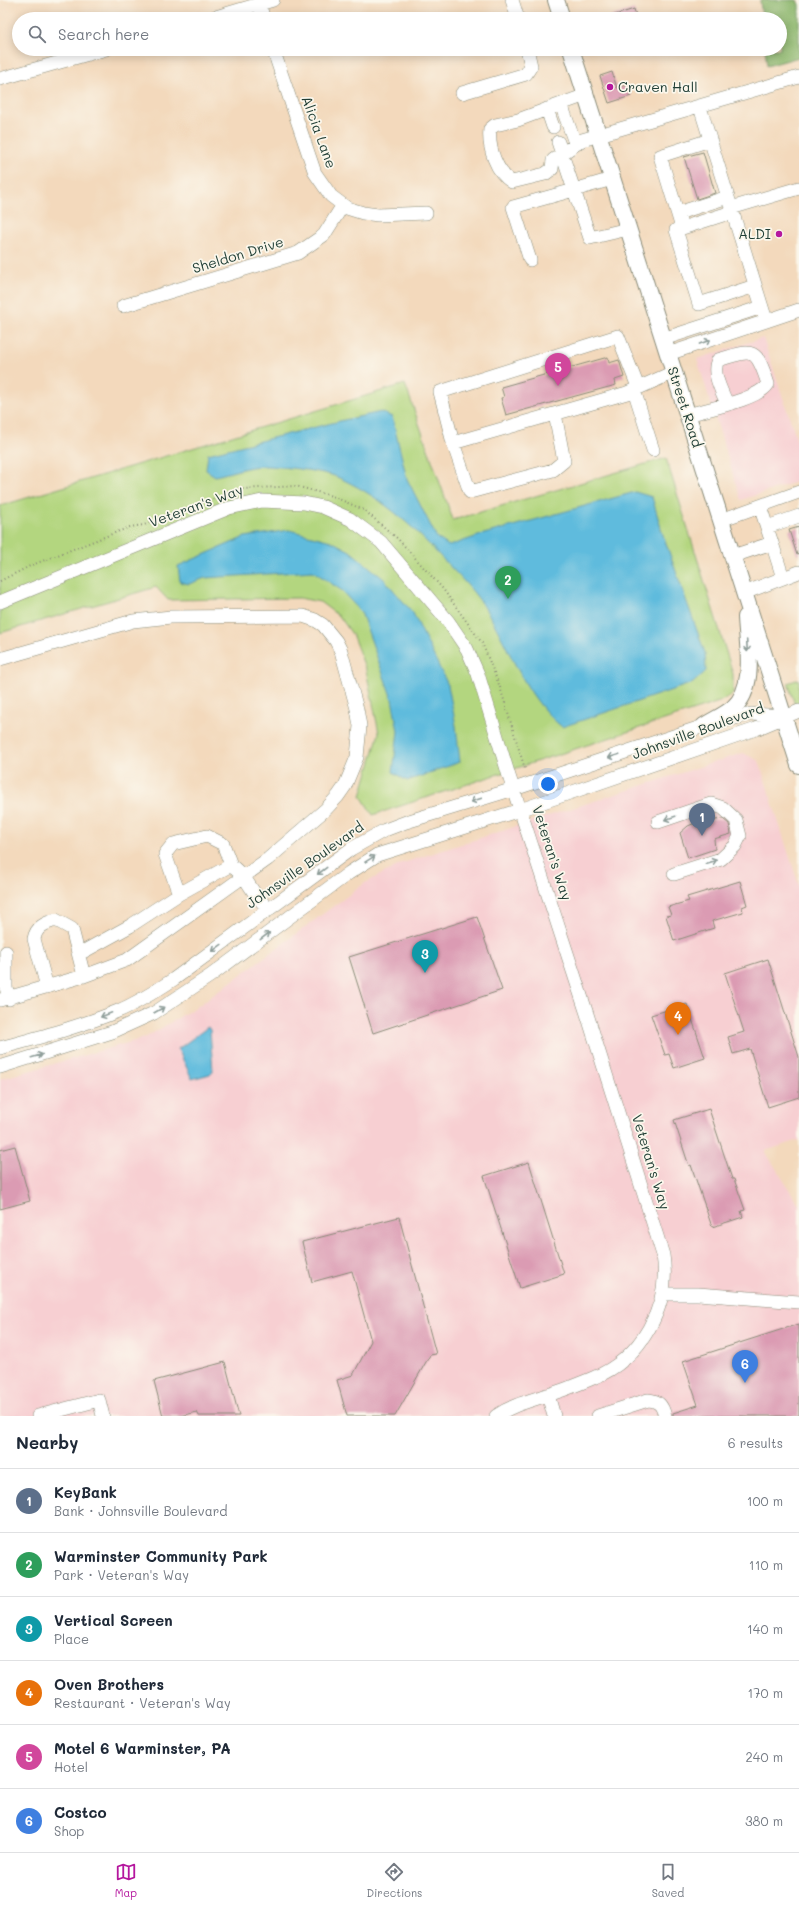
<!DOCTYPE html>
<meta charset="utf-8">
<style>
body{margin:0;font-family:Mali,sans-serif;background:#f2f2f3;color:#1f2937}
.you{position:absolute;left:548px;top:784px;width:14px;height:14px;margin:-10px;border:3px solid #fff;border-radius:50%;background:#1a73e8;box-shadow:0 0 0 6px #1a73e833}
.badge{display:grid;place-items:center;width:26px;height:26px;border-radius:50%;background:#b5179e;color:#fff;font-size:13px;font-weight:700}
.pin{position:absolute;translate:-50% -33px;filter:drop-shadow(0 1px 2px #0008)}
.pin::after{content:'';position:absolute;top:21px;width:14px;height:12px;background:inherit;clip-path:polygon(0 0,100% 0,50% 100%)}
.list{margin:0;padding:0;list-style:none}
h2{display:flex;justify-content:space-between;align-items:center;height:52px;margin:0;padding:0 16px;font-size:17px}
h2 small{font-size:13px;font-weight:400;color:#747a83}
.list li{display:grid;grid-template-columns:26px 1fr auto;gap:12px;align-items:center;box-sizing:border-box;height:64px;padding:0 16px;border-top:1px solid #e0e1e3}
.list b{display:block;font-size:15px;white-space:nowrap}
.list p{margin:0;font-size:13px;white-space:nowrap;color:#747a83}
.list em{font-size:13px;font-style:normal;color:#747a83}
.icon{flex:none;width:22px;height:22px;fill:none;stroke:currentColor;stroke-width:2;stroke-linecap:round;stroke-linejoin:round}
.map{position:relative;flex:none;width:799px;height:1416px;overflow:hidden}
.search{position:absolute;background:#fff;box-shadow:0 2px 10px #0003;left:12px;right:12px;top:12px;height:44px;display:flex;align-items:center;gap:10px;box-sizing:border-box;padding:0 14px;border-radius:22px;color:#747a83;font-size:15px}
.sheet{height:436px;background:#fff}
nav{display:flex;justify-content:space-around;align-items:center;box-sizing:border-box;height:56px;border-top:1px solid #e0e1e3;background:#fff;font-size:11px;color:#747a83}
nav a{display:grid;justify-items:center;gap:2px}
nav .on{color:#b5179e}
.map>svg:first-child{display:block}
.built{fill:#f7cfd2}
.green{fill:#b3d67f;stroke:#698a5a}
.forest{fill:#8eb76e;stroke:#567a51}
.water{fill:#5fbbdd;stroke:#3f7c88}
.building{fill:#db9bb3}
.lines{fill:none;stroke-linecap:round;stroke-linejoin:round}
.minor-casing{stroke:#898b78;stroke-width:14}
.major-casing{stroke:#898b78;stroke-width:18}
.path{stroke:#898b78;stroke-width:2;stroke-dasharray:1 3;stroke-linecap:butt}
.minor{stroke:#fff;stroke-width:13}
.major{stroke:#fff;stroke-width:16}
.oneway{stroke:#8f9e9a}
.poi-dot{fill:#b5179e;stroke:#fbf7ec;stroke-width:1.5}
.labels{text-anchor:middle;stroke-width:3.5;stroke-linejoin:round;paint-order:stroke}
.poi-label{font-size:14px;fill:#1f3d34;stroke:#fbf7ec;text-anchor:start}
.street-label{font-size:14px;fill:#1f3d34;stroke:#fbf7ec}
</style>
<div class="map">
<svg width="799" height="1416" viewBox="0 0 799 1416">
<rect width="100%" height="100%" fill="#fbf7ec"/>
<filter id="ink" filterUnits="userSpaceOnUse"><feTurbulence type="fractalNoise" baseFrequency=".025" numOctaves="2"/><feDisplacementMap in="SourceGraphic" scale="8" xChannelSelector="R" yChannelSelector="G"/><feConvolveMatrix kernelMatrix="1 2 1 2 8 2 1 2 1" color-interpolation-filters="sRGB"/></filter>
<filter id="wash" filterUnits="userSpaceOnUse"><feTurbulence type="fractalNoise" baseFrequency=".012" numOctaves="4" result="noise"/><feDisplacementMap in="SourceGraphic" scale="16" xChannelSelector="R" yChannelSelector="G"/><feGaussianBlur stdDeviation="0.9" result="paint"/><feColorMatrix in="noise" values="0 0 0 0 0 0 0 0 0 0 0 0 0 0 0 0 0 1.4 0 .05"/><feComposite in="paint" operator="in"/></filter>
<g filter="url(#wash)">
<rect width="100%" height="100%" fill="#f3d9bc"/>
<path class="built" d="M763,338L799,446V481L741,500L697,359Z
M743,753L759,761L799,886V1140L765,1151L799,1205V1416H0V1079L145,1038L201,1004L365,883L403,863Z"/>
<path class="green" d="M405,384L453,520L666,458L733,674V694L719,702L373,815L361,796L379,733L366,670L352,634L340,617L320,602L299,598L168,600L156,587L0,633V506Z
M799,679V718L788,683Z"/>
<path class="forest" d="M760,0H797L799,5V57L767,66L765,49H780V19H762Z"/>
<path class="water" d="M381,412L392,417L407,479L437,538L449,546L484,534L635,492L652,497L663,535L705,653L706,671L693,683L562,727C525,697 512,653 488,613C476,592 457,574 440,556C411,524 377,494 337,477C324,471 278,466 263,466C248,466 230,473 215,476L206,470L208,454L344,420Z
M289,530L331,541L350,551L384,579L413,613L448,685L456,726L460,762L407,781L393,772L398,731L392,699L361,612L341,590L313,571L205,578L189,584L180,582L178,566L245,537Z
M208,1027L210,1030L213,1071L210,1074L192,1079L178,1049Z"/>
<g id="blocks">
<path class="building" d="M634,9L637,19H609V17Z
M612,72L617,88L628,85L631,96L609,103L600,76Z
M703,152L715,193L697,199L684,157Z
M608,357L609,363L619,360L624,377L615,380L616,385L506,415L501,398L504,397L501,387Z
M799,527V554L797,555L789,530Z
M705,819L708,821L723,819L729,824L731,834L714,839L715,849L688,858L680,833L688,826Z
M740,881L747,905L742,907L743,912L712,921L714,928L674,941L666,916L671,915L668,907L689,901L687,897Z
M477,917L502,990L373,1033L349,957Z
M768,959L799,1057V1097L768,1107L750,1049L733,1054L728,1037L744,1032L725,973Z
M687,1004L705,1058L674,1068L669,1054L665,1055L651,1015Z
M709,1109L732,1179H734L745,1210L741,1211L743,1217L712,1227L691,1165L689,1166L674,1120Z
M15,1146L30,1201L0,1209V1150Z
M529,1162L564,1274L520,1288L484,1176Z
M399,1217L436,1354L430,1355L395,1416H347L337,1380L353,1375L371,1341L352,1271L312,1282L302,1242Z
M799,1324V1416H673V1413L698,1405L683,1361Z
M225,1362L239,1416H199L197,1412L181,1416H163L154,1381Z"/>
</g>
</g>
<g filter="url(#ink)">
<use href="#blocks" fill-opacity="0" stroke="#898b78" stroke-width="1"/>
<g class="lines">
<g class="minor-casing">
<path id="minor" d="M512,0L518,19
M259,4L264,19
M209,19L273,0
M273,49L315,173L331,196L347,208L363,213L378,215L426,213
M0,79L106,49
M462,93L526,74L531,66L527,49
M561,104L586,95
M700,107L766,320
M547,109L553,127
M575,143L561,104L518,120L495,125L490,129C488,148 496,172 512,182L545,174L552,169L553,160L582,140L799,77
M612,179L574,190L590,238L628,229
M731,208L799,188
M732,212L676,230L699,304L755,286
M678,213L728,197
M682,228L660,156L710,140
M530,260L513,207L574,190L558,142
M123,306L298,253L324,235L343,205
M663,339L762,307
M668,354L799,310
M638,387L618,336L440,392L453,443L627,393L674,372
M634,390L653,450
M688,415C707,409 758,400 768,384C756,347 754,349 718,360C711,373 722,391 727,404
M453,443L470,492L553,470L564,461L555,414
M760,506L772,543
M721,520L799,492
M767,527L799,516
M733,556L772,543L783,578
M744,593L799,572
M0,602L229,508L262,501L304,503L323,507L350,519L381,542L448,621L467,649L478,674L509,776L587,1014L663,1255C671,1306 641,1359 593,1378C578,1384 562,1391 547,1395C529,1401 512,1405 496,1416
M0,659L133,621L171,617L303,616L315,620L323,625L336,641L341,651L357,709L360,726L357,757L345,786L338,796L326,809L268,859L127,960L84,976L0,1000
M658,822L711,804L723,808L736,820L740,836L735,846L721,859L674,874
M231,865L179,894L165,854L173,844L207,836L223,844L231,865L244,877L255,894L269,910
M6,952V987L9,999
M79,954L130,926L179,894
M47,987L34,939C36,927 45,923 56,920L72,929L84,976
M0,1048C40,1037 79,1027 118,1011C137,1003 156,991 174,979L351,849L385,830L406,822L514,789L704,726L751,714L782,716
M0,1067L112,1032L154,1013L210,976L349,873L377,855L520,810L756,729L799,711
M662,1294H698L799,1302
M548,1395L554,1416
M38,1416L99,1400L103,1416
M598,1416L648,1400C659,1401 662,1405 665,1416"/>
</g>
<g class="major-casing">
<path id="major" d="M556,0L562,19
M571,49L799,765
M704,726C713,720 725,715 733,708C757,687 747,644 746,617"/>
</g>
<path class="path" d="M0,581L32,565L130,527L144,525L241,489L296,486L332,496L364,510L398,539L443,589L482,643L500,687L525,769"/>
<use href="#minor" class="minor"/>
<use href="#major" class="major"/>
</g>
<defs><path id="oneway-shaft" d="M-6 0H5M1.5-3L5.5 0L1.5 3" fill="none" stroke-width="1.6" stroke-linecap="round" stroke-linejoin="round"/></defs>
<g class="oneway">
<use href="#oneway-shaft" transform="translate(705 342) rotate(-20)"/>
<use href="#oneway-shaft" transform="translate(747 646) rotate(87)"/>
<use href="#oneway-shaft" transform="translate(614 756) rotate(162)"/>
<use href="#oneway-shaft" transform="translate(476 800) rotate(163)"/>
<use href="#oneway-shaft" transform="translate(670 818) rotate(162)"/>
<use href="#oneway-shaft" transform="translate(370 859) rotate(-32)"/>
<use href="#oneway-shaft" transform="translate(711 862) rotate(-18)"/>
<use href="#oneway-shaft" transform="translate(322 871) rotate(143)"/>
<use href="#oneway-shaft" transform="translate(265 936) rotate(-37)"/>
<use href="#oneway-shaft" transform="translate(217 948) rotate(144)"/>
<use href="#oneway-shaft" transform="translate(159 1010) rotate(-30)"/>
<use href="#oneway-shaft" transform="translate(106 1015) rotate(159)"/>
<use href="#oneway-shaft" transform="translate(37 1056) rotate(-16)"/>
</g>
</g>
<g class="poi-dot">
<circle cx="610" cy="87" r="4"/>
<circle cx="779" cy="234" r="4"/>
</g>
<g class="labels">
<g class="poi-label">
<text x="618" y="92">Craven Hall</text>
<text x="771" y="239" text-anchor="end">ALDI</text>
</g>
<g class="street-label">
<text transform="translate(319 132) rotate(70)" y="5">Alicia Lane</text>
<text transform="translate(238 255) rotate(-17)" y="5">Sheldon Drive</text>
<text transform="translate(685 407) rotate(72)" y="5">Street Road</text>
<text transform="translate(196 506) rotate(-20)" y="5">Veteran's Way</text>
<text transform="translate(698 731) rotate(-20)" y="5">Johnsville Boulevard</text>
<text transform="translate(552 853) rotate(72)" y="5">Veteran's Way</text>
<text transform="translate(305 865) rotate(-35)" y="5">Johnsville Boulevard</text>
<text transform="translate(651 1162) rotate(73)" y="5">Veteran's Way</text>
</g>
</g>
</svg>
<div class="you"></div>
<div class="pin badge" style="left:702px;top:836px;background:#5c6f8a">1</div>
<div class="pin badge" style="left:508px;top:599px;background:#2e9e5b">2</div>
<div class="pin badge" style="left:425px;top:973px;background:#0f9aa8">3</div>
<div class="pin badge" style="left:678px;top:1035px;background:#e8710a">4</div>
<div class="pin badge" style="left:558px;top:386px;background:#d1479c">5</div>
<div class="pin badge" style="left:745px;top:1383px;background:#3f7fe0">6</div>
<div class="search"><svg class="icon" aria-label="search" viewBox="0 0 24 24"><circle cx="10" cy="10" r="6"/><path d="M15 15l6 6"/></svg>Search here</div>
</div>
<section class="sheet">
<h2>Nearby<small>6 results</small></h2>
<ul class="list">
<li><span class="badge" style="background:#5c6f8a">1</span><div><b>KeyBank</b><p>Bank · Johnsville Boulevard</p></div><em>100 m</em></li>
<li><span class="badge" style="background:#2e9e5b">2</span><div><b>Warminster Community Park</b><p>Park · Veteran's Way</p></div><em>110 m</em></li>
<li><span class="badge" style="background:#0f9aa8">3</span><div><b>Vertical Screen</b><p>Place</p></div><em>140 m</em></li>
<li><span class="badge" style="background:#e8710a">4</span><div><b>Oven Brothers</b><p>Restaurant · Veteran's Way</p></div><em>170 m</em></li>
<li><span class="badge" style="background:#d1479c">5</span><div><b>Motel 6 Warminster, PA</b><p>Hotel</p></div><em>240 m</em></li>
<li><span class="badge" style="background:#3f7fe0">6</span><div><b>Costco</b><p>Shop</p></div><em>380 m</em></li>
</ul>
</section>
<nav>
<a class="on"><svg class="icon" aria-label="map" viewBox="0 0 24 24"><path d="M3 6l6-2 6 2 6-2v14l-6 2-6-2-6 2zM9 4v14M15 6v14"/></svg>Map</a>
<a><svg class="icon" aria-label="directions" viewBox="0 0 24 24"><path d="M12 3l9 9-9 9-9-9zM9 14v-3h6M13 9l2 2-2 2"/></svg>Directions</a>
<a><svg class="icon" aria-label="saved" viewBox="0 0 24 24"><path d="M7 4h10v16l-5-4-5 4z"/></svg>Saved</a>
</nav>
